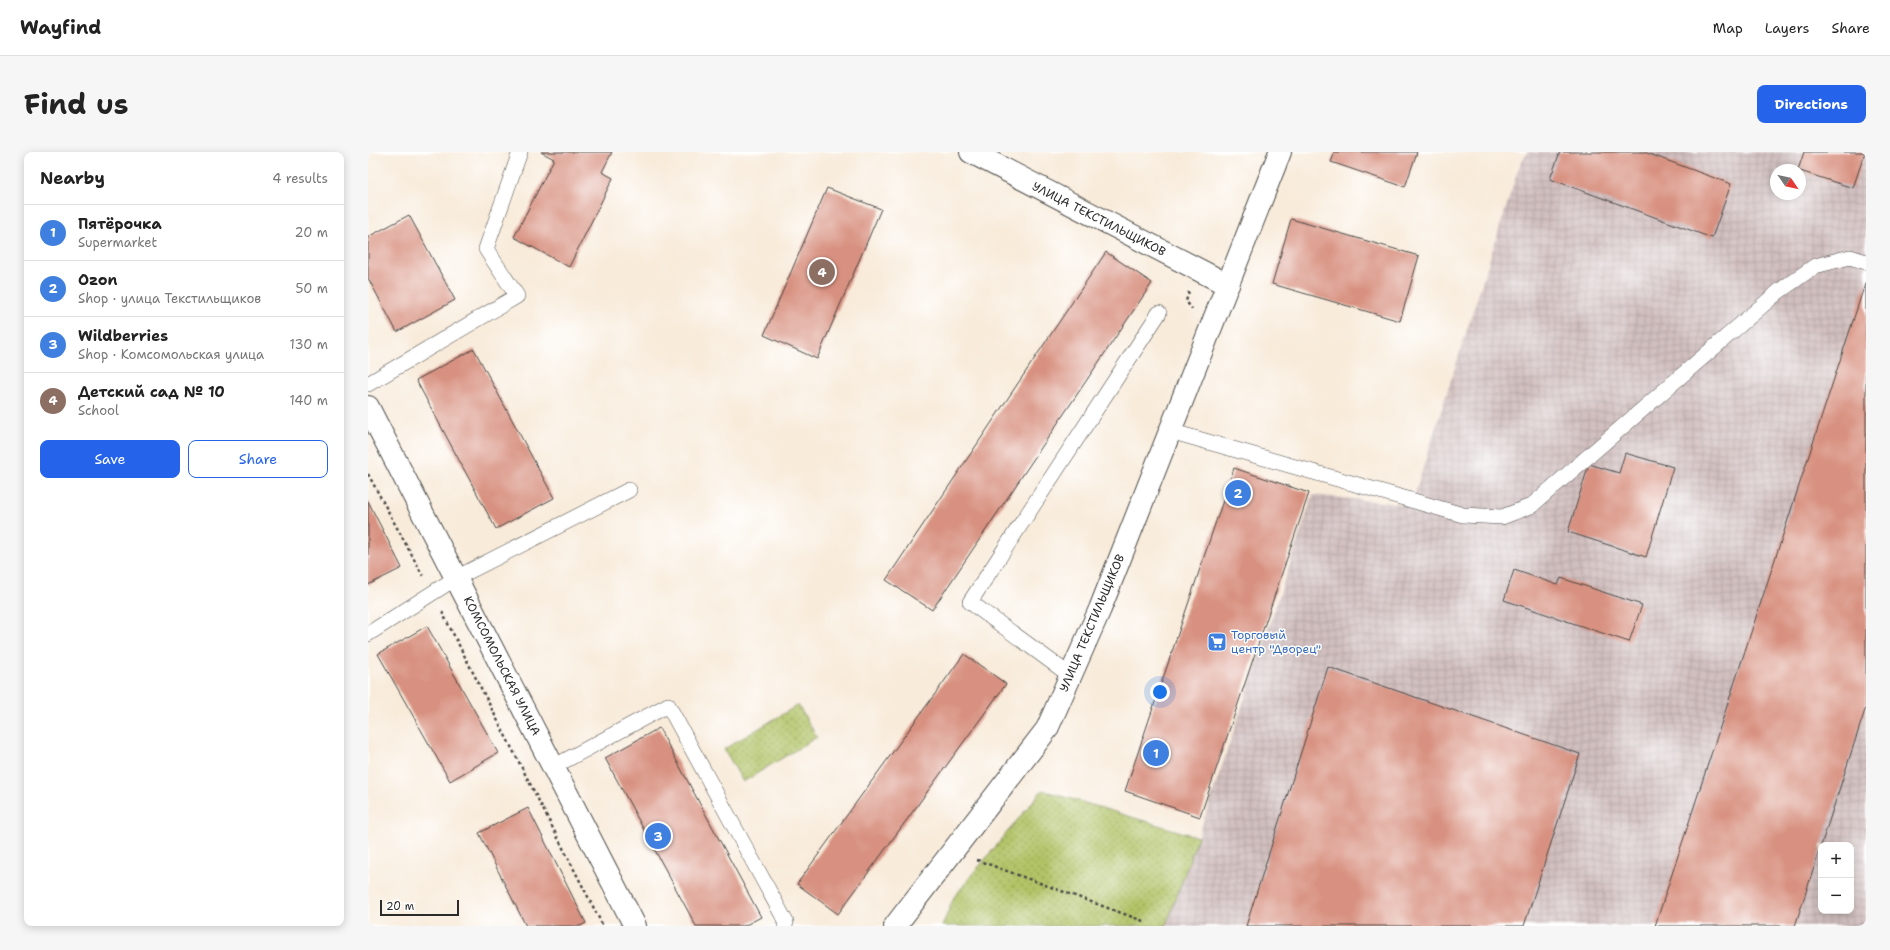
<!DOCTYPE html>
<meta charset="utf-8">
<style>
body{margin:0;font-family:"Shantell Sans",sans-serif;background:#f6f6f6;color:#222}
.controls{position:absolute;right:12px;bottom:12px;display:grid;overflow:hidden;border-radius:8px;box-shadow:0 2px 10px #0003}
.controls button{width:36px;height:36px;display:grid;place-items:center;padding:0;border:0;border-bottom:1px solid #e0e0e0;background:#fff;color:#222;font:20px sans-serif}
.compass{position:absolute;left:1402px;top:12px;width:36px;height:36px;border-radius:50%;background:#fff;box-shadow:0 2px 10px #0003;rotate:124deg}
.scale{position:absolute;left:12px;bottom:10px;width:79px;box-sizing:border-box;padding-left:4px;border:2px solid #2b2b2b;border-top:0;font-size:11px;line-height:14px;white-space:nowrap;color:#2b2b2b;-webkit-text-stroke:3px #fff;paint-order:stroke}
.you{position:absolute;left:792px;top:540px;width:14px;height:14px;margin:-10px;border:3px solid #fff;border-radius:50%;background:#1a73e8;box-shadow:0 0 0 6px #1a73e833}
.badge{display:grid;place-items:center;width:26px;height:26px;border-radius:50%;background:#2563eb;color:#fff;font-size:13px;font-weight:700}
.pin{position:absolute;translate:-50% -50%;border:2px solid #fff;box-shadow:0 1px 4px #0006}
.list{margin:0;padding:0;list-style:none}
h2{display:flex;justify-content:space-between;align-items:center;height:52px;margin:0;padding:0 16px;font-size:17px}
h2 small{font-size:13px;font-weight:400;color:#767676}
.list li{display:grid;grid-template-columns:26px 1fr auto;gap:12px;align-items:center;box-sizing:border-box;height:56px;padding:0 16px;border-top:1px solid #e0e0e0}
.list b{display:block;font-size:15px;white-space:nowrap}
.list p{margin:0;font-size:13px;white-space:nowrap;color:#767676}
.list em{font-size:13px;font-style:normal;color:#767676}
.actions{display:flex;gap:8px;padding:12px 16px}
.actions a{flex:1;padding:9px 0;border:1px solid #2563eb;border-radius:8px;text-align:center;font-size:14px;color:#2563eb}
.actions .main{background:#2563eb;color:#fff}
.map{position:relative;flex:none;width:1498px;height:774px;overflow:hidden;border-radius:8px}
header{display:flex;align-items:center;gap:24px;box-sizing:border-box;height:56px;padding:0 20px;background:#fff;border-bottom:1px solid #e0e0e0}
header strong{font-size:19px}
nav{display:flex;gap:22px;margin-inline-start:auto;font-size:14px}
.intro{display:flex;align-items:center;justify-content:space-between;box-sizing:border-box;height:96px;padding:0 24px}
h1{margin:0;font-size:28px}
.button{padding:10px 18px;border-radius:8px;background:#2563eb;color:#fff;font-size:14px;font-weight:700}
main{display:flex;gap:24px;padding:0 24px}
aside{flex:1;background:#fff;border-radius:8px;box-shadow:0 2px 10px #0003}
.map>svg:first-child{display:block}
.industrial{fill:url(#industrial-grid);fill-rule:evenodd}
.park{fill:url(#park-dots);stroke:#6e7748}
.building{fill:#d89180}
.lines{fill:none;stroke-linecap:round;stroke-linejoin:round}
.service-casing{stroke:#4a4845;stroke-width:16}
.minor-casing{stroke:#4a4845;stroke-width:24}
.tertiary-casing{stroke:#4a4845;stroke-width:24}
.path{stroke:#4a4845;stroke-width:2.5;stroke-dasharray:3 3;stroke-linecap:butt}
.service{stroke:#fff;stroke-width:15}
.minor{stroke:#fff;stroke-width:22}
.tertiary{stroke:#fff;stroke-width:22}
.labels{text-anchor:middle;stroke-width:3;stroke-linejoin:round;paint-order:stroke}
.street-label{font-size:12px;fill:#2b2b2b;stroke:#fff}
.shop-label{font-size:12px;fill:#366cbe;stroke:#fff;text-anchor:start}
</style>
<header>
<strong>Wayfind</strong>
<nav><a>Map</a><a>Layers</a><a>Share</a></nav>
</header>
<div class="intro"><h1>Find us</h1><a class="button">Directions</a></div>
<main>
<aside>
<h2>Nearby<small>4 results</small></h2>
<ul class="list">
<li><span class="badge" style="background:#3f7fe0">1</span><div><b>Пятёрочка</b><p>Supermarket</p></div><em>20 m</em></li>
<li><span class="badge" style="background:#3f7fe0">2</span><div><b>Ozon</b><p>Shop · улица Текстильщиков</p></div><em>50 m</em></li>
<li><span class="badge" style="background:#3f7fe0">3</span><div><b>Wildberries</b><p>Shop · Комсомольская улица</p></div><em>130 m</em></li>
<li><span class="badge" style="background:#8d6e63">4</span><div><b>Детский сад № 10</b><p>School</p></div><em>140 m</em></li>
</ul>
<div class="actions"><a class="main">Save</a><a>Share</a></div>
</aside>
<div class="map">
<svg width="1498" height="774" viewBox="0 0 1498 774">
<defs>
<pattern id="industrial-grid" width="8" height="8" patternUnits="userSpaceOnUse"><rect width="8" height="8" fill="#d1bfbf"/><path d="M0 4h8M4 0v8" fill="none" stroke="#b4a4a4"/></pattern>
<pattern id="park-dots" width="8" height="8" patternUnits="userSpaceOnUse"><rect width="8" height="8" fill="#b1c366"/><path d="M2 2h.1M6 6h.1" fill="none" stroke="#909f54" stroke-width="1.8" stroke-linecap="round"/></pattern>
</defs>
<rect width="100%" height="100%" fill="#fff"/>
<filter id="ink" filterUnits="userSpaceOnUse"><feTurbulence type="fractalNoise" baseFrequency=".025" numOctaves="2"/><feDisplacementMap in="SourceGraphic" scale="8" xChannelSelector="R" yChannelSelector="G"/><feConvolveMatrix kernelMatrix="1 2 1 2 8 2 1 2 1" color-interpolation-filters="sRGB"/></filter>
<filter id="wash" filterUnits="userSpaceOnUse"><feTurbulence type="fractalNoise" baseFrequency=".012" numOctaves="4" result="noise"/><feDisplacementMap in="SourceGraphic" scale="16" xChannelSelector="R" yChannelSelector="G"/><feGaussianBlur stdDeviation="0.9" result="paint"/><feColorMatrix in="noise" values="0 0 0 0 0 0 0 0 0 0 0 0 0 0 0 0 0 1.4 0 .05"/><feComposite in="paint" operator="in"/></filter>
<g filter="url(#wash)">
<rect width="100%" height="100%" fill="#f8ebda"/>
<path class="industrial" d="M1159,0H1498V774H798L830,685L945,343L1043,353L1151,15ZM1408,18H1432V42H1408ZM1453,693H1483V759H1453Z"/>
<path class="park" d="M430,553L449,585L375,630L356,597Z
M674,638L830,685L798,774H574L586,745Z"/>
<g id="blocks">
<path class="building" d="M173,0H244L234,20L245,26L201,115L146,85L186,7Z
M967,0H1049L1037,35L963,10Z
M1192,0H1276L1363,32L1344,86L1182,27Z
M1436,0H1497L1485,36L1432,19L1430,18Z
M459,36L513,57L449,207L396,183Z
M41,63L87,148L29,180L0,126V85Z
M923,67L1051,104L1032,169L904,132Z
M738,100L784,131L564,458L518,428Z
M1498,129V555L1427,774H1287Z
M106,197L186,346L128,377L48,228Z
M1257,301L1305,315L1278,405L1200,380L1221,312L1251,321Z
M866,316L941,341L832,665L757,639Z
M0,349L34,416L0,433Z
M1146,418L1190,433L1193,426L1274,453L1261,490L1136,448Z
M59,474L130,601L82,629L10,502Z
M596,502L638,532L470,762L429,732Z
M960,515L1212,602L1156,774H878Z
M291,576L393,765L376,774H328L237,606Z
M160,656L218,771L212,774H158L111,681Z"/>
</g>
</g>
<g filter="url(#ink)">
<use href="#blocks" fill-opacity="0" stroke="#4a4845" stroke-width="1"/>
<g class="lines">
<g class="service-casing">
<path id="service" d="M0,232L149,144L118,97L152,0
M802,279L1095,363L1134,365L1163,354L1410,140L1447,114L1482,105L1498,110
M0,482L88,426L261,338
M703,524L602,450L791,161
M185,615L300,553L418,770L417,774"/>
</g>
<g class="minor-casing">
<path id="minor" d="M603,0L860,133
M0,255L267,774"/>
</g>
<g class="tertiary-casing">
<path id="tertiary" d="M527,774L679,577L732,457L912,0"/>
</g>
<path class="path" d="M821,140L818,149L824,157
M0,322L55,424
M74,460L235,774
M609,708L778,770"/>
<use href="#service" class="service"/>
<use href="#minor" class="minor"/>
<use href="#tertiary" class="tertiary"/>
</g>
</g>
<defs>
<g id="supermarket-square" transform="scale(1)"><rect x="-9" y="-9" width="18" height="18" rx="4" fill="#3f7fe0" stroke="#fff"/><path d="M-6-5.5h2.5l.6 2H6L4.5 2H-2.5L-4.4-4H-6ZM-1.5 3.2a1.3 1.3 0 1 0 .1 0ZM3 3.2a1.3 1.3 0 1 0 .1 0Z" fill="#fff"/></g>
</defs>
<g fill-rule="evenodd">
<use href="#supermarket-square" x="849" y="490"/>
</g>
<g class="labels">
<g class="street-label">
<text transform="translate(731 67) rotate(27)" y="4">УЛИЦА ТЕКСТИЛЬЩИКОВ</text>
<text transform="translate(724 471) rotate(-67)" y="4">УЛИЦА ТЕКСТИЛЬЩИКОВ</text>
<text transform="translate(134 514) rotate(63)" y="4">КОМСОМОЛЬСКАЯ УЛИЦА</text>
</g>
<g class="shop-label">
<text x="863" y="487">Торговый<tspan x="863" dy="14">центр "Дворец"</tspan></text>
</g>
</g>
</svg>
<div class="controls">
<button>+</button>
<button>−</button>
</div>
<svg class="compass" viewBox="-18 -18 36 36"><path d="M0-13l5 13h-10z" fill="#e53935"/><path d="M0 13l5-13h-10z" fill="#767676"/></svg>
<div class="scale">20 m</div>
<div class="you"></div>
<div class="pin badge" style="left:788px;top:601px;background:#3f7fe0">1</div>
<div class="pin badge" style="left:870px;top:341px;background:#3f7fe0">2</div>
<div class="pin badge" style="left:290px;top:684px;background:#3f7fe0">3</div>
<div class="pin badge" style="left:454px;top:120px;background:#8d6e63">4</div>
</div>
</main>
